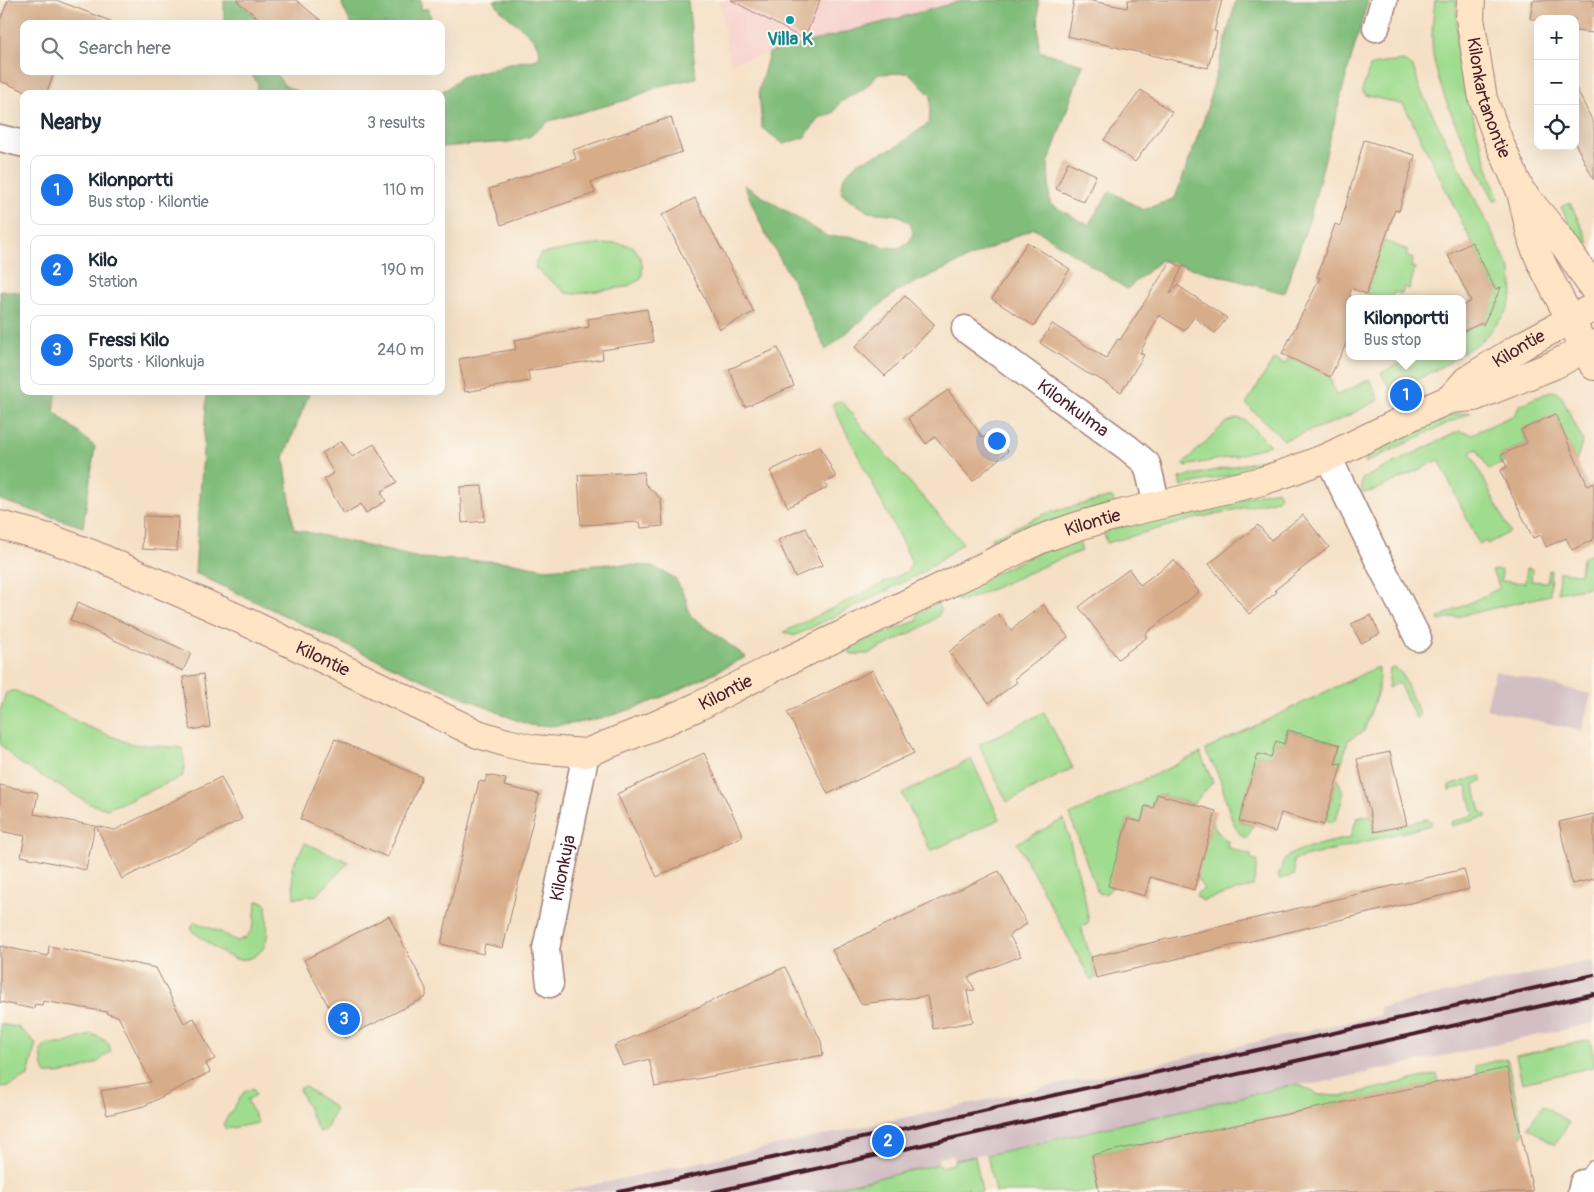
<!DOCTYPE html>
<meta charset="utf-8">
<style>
body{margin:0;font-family:Pangolin,sans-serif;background:#f2f2f3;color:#1f2937}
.controls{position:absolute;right:15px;top:15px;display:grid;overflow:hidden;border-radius:10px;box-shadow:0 5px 20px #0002}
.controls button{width:45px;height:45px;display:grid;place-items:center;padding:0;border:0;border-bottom:1px solid #e0e1e3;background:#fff;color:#1f2937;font:25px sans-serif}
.you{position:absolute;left:996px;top:440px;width:18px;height:18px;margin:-12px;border:4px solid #fff;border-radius:50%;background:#1a73e8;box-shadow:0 0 0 8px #1a73e833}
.badge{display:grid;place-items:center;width:32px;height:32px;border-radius:50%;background:#1a73e8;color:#fff;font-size:16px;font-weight:700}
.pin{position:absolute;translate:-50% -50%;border:2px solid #fff;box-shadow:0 1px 5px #0006}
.popup{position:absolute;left:1346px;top:295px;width:120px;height:65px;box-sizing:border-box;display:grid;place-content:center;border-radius:10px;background:#fff;filter:drop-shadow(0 1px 4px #0005);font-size:16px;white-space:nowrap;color:#747a83}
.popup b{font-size:19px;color:#1f2937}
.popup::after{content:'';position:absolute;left:50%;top:100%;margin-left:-10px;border:10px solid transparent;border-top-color:#fff}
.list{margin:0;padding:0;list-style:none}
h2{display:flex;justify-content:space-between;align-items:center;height:65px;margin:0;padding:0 20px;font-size:21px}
h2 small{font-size:16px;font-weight:400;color:#747a83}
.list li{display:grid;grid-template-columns:32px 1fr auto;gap:15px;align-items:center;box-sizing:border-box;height:70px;margin:0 10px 10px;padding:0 10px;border:1px solid #e0e1e3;border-radius:10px}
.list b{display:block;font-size:19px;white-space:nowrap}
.list p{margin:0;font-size:16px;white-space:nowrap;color:#747a83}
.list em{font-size:16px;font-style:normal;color:#747a83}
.icon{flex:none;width:28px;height:28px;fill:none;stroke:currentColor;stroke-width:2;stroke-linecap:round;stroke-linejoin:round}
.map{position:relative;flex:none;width:1594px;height:1192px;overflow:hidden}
.search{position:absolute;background:#fff;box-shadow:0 5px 20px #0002;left:20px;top:20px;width:425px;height:55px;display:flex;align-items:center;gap:12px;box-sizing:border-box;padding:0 18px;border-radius:10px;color:#747a83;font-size:19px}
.panel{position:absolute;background:#fff;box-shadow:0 5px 20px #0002;left:20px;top:90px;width:425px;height:305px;border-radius:10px}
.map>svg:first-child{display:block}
.built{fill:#f7d0cc}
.industrial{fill:#d2bec3}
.green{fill:#a0dc8f;stroke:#757e5d}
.forest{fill:#80bc7a;stroke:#656e52}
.building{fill:#d7ac89}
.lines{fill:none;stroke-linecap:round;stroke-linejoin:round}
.lane-casing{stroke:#a08078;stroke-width:16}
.street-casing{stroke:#a08078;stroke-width:29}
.secondary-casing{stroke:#a08078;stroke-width:30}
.lane{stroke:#fff;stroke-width:14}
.street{stroke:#fff;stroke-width:26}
.secondary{stroke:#ffe4c6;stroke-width:28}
.rail{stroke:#4a1f2b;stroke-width:4}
.culture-dot{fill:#0f9aa8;stroke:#fbf7ec;stroke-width:2}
.labels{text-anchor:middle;stroke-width:4;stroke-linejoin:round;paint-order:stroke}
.culture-label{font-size:18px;font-weight:bold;fill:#0d838f;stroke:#fbf7ec}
.street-label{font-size:18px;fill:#4a1f2b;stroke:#fbf7ec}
</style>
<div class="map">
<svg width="1594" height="1192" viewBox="0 0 1594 1192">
<rect width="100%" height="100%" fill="#fbf7ec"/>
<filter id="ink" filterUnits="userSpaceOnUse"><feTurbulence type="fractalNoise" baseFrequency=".02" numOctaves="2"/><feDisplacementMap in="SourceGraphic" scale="10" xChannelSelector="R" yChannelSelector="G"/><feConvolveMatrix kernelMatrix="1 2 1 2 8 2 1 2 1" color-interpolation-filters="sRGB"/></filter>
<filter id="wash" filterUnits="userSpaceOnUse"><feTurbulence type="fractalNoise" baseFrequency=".0096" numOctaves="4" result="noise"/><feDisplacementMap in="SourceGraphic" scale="20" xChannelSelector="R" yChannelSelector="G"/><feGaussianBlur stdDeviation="1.12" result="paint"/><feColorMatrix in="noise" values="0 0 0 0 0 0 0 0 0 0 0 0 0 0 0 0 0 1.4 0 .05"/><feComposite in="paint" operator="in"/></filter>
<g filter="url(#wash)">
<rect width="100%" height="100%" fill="#f5e0c5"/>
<path class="built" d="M719,0H965L730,63Z"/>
<path class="industrial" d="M1495,671L1591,694L1582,731L1486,709Z
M1594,960V1023L1315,1084H1298L987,1155L981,1154L954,1160L952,1155L938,1158L939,1164L817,1192H560L1381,1015L1379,1008Z"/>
<path class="green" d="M1435,0H1456L1459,63L1478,135L1498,199L1495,202C1472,156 1445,111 1434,61C1430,43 1433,19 1435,0Z
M1402,61C1415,64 1416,75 1419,87L1511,271L1513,293L1507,311L1485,338L1462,354V332L1484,322L1497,293L1404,105L1365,95L1362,91L1370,67L1376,64Z
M1570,203L1589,242L1580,246L1561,207Z
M1384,241L1408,250L1406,256L1413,259L1411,267L1415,268L1409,289L1404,287L1402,294L1394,292L1392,299H1381L1366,294Z
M615,243L633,246C642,258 644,265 641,279L626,287L575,294L566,293L535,268L536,261L541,254L577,247Z
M1415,356H1458L1448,363L1393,393L1381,373Z
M1289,357L1330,377L1336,396L1370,379L1379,400L1339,420L1284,440L1246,404L1274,359L1285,364Z
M1551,391L1556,392L1562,397L1583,441L1576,461L1555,415L1521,430L1527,443L1501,455L1504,462L1489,470L1477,449L1470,452L1510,532L1487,544L1485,541L1479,544L1439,460L1376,490L1363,493L1361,485L1362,479L1459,431L1472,434L1516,414L1519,405Z
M842,401L865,431L963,543L922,573L794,636L784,632L908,571L912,562L832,404Z
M1471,412L1365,463L1368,454L1377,446L1436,417Z
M1238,418L1246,421L1270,445L1236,456L1185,466L1183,464L1225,423Z
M1272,457L1275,458L1277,462L1258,469L1181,486L1179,478L1254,462Z
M1277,490L1280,495L1277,500L1190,520L1107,543L1103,530Z
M1112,497L1114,500L1113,504L1051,521L995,545L991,538L1047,513Z
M1078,538L1082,551L1055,561L965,601C958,602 955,601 952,594L1035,554Z
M1594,552V586L1558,593L1559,572L1580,574L1582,558Z
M1527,568L1532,569L1531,581L1547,582L1549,570H1551L1550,595L1439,621L1438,618L1500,588L1492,571L1497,570L1502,571L1501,581L1525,583Z
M937,603L941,610L938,616L921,628L868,654H852L849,652V646L917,621L918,613Z
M1377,667L1379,669L1378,691L1364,731L1348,740L1340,769L1334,767L1340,745L1288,730L1284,744L1276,741L1271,757L1258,754L1239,821L1253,826L1247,838C1231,836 1225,789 1218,775C1215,766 1209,758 1205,750Z
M1395,668L1402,674L1420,715L1418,718H1416L1399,683L1388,688L1390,669Z
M11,691H16L86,726L131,744L182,748L185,766L182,777L107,809L90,804L18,762L0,744V711L6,693Z
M1044,712L1073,768L1007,802L979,745Z
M1200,753L1213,782L1193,804L1157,794L1153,808L1145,806L1141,822L1128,819L1109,886L1113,887L1107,893L1100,894L1096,889L1070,815Z
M971,759L1000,819L931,851L902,794Z
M1481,776L1482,781L1474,784L1481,812L1486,814V817L1452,826L1451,822L1474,815L1467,786L1449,790V785Z
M1337,779C1347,794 1341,802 1336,819L1334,821L1331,823L1326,819Z
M1210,809C1212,823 1215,833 1228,841L1227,847L1251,855V860L1258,861L1253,886L1201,901L1196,895L1197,893L1204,889L1197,878Z
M1370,815L1374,832L1426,819L1431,821V825L1293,860L1295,875L1279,879L1278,876C1281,871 1282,862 1286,858C1295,848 1336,841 1350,838L1357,818Z
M1064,819L1085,899L1089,923L1081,928L1091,957L1096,978L1091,980L1017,843Z
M305,843L349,862L317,895L294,898L292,867Z
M257,901L264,902L266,905C267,923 273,947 253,957C246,960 238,961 231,957C218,952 204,939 192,931V925L195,922C199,923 202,926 207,927C219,931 225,934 237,941C250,938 255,927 255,913C256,908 255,906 257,901Z
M0,1024L18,1027L36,1043L28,1076L9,1086L0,1087Z
M92,1034L108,1042L111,1052C102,1055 103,1060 96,1063C81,1070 63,1075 46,1074L43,1068L41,1051L47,1044H63Z
M1590,1040L1594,1057V1067L1522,1083L1516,1056Z
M1507,1058L1524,1135L1521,1136L1477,1074L1475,1066Z
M1437,1074L1439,1083L1092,1155L1099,1192H995L987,1155L1298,1084L1319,1095L1344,1096Z
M304,1086L334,1107L335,1109C331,1117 329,1130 320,1132L318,1130L299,1089Z
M253,1088L256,1095L247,1100L258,1123L226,1129L223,1124L244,1092Z
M1543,1105L1569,1123L1554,1145L1528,1127Z
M975,1156L982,1192H969L968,1188L951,1192H817L939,1164L940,1167L954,1164V1160Z"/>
<path class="forest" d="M224,0H236L263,22L262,24H224Z
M343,0H421V9H429L432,24H351L342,5Z
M494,0H688L696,78L660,86L627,100L549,121L529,137L509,142L441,147V94H435L447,89L461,77L517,62L535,60L540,56C539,31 503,21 494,0Z
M965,0H1038L1039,51L1083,64L1048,164L1050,204L1088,225L1110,191L1143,210L1175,198L1204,119L1236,0H1368L1344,84L1309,221L1284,293L1161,260L1127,289L1034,228L897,291L826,350L790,276L764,231L744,185L828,237L850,236L885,247L899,248L910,241L913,232L910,223L898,215L868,212L841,193L844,176L858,162L894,148L929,123L931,96L909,73L878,74L864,89L840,102L833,113L819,118L805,137L784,144L762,128L759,90L769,53Z
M243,71H274L284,85L302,94H255L258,84L252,75Z
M0,290L24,293V391H57L54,411L95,447L83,527L0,500Z
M207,391H310L284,457L294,529L419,558L509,562L546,569L609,564L652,566L675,578L687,601V608L691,616L746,657C679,690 613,727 536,726C526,726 489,708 477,703C381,664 289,617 195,573Z"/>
<g id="blocks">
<path class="building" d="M8,0H56L113,22V24H24V71H55L46,94H32L0,81V21Z
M236,0H296L325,24H265Z
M731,0H820L804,39Z
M1074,0H1087L1127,8L1128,0H1222L1214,31L1217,32L1208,68L1067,36Z
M1533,0H1594V33L1575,31V19H1530Z
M1575,86L1594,124V180L1575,143Z
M1141,90L1172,112L1135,162L1104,140Z
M671,117L682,152L591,182L595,193L501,225L489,189L576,159L573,150Z
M1364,140L1415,155L1399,211L1395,210L1366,294L1350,288V336L1330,377L1282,354L1320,278L1317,277L1335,224L1340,226Z
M1068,162L1096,175L1084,202L1056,189Z
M695,198L754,312L720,329L662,215Z
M1027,242L1070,269L1034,326L992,299Z
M1472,242L1495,289L1501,287L1483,325L1482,323L1462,332V306L1471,301L1448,255Z
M1171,261L1182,268L1170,293L1171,294L1177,285L1227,318L1215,333L1194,317L1184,331L1159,315L1140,353L1144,355L1121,392L1096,377L1087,373L1040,343L1052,324L1106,358L1118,339L1120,340Z
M905,296L935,325L885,376L855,347Z
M647,309L653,342L602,350L603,359L528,371L530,381L465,392L459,359L516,349L514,340L589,327L588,319Z
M778,348L794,386L745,407L729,369Z
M948,390L983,438L990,431L1008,451L973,481L935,437L926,444L908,418Z
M1555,414L1588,486L1594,483V539L1572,550L1566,538L1546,547L1541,535L1533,538L1500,471L1507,467L1501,455L1527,443L1521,430Z
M342,441L352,457L374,444L397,482L381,492L386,501L366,513L361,504L344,514L324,479L334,473L322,453Z
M820,446L836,477L825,483L827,488L788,507L770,471Z
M644,472L645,484L661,499L663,526L641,528L640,522L581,525L578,475Z
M482,486L485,521L462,523L460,487Z
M1303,515L1329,547L1275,590L1277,592L1249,614L1209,564L1258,525L1271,540Z
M143,516L178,517L177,551L142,549Z
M806,528L823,565L795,577L778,540Z
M1174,560L1199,592L1145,634L1147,637L1118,659L1079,607L1129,569L1140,585Z
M78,602L191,653L183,671L70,620Z
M1043,604L1068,637L1014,679L1017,682L989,703L949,652L998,614L1011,630Z
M1371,615L1380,634L1361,643L1351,624Z
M873,670L914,753L828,794L787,712Z
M203,674L210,727L190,730L183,677Z
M1288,730L1340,745L1335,764L1342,763L1324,825L1281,813L1275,832L1239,821L1258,754L1271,757L1276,741L1284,744Z
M335,739L422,777L387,857L300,819Z
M1390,752L1407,825L1374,832L1357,759Z
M704,753L743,836L657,877L617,794Z
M487,775L506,779L504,786L539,794L503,948L485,944L483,954L441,944L479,781L485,782Z
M221,777L242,819L122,879L96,826L115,830Z
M0,785L38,793L34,814L95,826L86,870L21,856L25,836L0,831Z
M1157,794L1216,811L1194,890L1150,877L1145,896L1108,886L1128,819L1141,822L1145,806L1153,808Z
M1594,814V879L1572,884L1559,822Z
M1464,869L1469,889L1096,978L1091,957Z
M999,871L1027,924L1009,935L1021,956L968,977L975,990L967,991L973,1022L933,1029L927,996L861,1004L832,950Z
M389,916L426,989V997L345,1038L304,960Z
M0,946L48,956L49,946L156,968L184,1023L194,1018L215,1059L206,1063L210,1072L144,1106L107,1115L101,1091L151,1082L118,1016L107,1014V1012L43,1001L42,1005L35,1004L34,1009L0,1002Z
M785,967L821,1041L823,1055L655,1087L649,1059L623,1066L614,1046Z
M1507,1068L1533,1192H1099L1092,1155Z"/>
</g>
</g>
<g filter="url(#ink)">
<use href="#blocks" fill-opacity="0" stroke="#a08078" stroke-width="1"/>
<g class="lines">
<g class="lane-casing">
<path id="lane" d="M1583,1183L1594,1168"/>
</g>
<g class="street-casing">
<g id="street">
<path d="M1376,28L1384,0"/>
<path d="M0,138L24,144"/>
<path id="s1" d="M965,329L1128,448L1147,464L1157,505"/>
<path d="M1328,457L1379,562L1418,638"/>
<path id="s2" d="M550,984L546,949L586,753"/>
<path d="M1581,1192L1583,1183"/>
</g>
</g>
<g class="secondary-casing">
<g id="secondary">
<path id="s3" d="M1471,0L1470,18L1483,99L1500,144L1521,192L1533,243L1542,264L1594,366"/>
<path d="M1524,195L1559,237L1594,289"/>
<path id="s4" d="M1450,399L1467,380L1527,343L1594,307"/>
<path id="s5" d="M0,525L49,538L92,554L251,624L478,734L507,743L533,749L586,753L654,726L699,706L773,668L1041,539L1078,526L1125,513L1262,481L1289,472L1328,457L1414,415L1450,399L1474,397L1554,365L1594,344"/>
</g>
</g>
<use href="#lane" class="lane"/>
<use href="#street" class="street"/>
<use href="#secondary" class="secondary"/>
<path class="rail" d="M619,1192L1594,975
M713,1192L1594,994"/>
</g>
</g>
<circle class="culture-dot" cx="790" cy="20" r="5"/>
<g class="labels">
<g class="culture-label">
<text x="790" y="45">Villa K</text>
</g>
<g class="street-label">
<text dy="6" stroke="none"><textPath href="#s3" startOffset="100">Kilonkartanontie</textPath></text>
<text dy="6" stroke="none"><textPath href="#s4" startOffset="86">Kilontie</textPath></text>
<text dy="6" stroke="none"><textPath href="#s1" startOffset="134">Kilonkulma</textPath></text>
<text dy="6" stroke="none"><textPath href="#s5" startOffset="1190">Kilontie</textPath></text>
<text dy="6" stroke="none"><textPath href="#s5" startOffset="350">Kilontie</textPath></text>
<text dy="6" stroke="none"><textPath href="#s5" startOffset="785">Kilontie</textPath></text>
<text dy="6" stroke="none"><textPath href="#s2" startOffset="118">Kilonkuja</textPath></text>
</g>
</g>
</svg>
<div class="controls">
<button>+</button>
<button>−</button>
<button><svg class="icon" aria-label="locate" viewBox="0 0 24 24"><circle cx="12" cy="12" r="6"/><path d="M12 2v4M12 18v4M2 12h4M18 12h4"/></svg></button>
</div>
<div class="you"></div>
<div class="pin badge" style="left:1406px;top:395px">1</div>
<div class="popup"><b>Kilonportti</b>Bus stop</div>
<div class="pin badge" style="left:888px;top:1141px">2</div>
<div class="pin badge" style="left:344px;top:1019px">3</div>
<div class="search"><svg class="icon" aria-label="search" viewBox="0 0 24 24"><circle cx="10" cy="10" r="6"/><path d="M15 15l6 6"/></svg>Search here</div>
<section class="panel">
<h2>Nearby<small>3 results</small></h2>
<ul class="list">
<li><span class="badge">1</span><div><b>Kilonportti</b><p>Bus stop · Kilontie</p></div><em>110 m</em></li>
<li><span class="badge">2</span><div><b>Kilo</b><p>Station</p></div><em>190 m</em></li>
<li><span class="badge">3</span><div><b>Fressi Kilo</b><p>Sports · Kilonkuja</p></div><em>240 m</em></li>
</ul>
</section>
</div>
